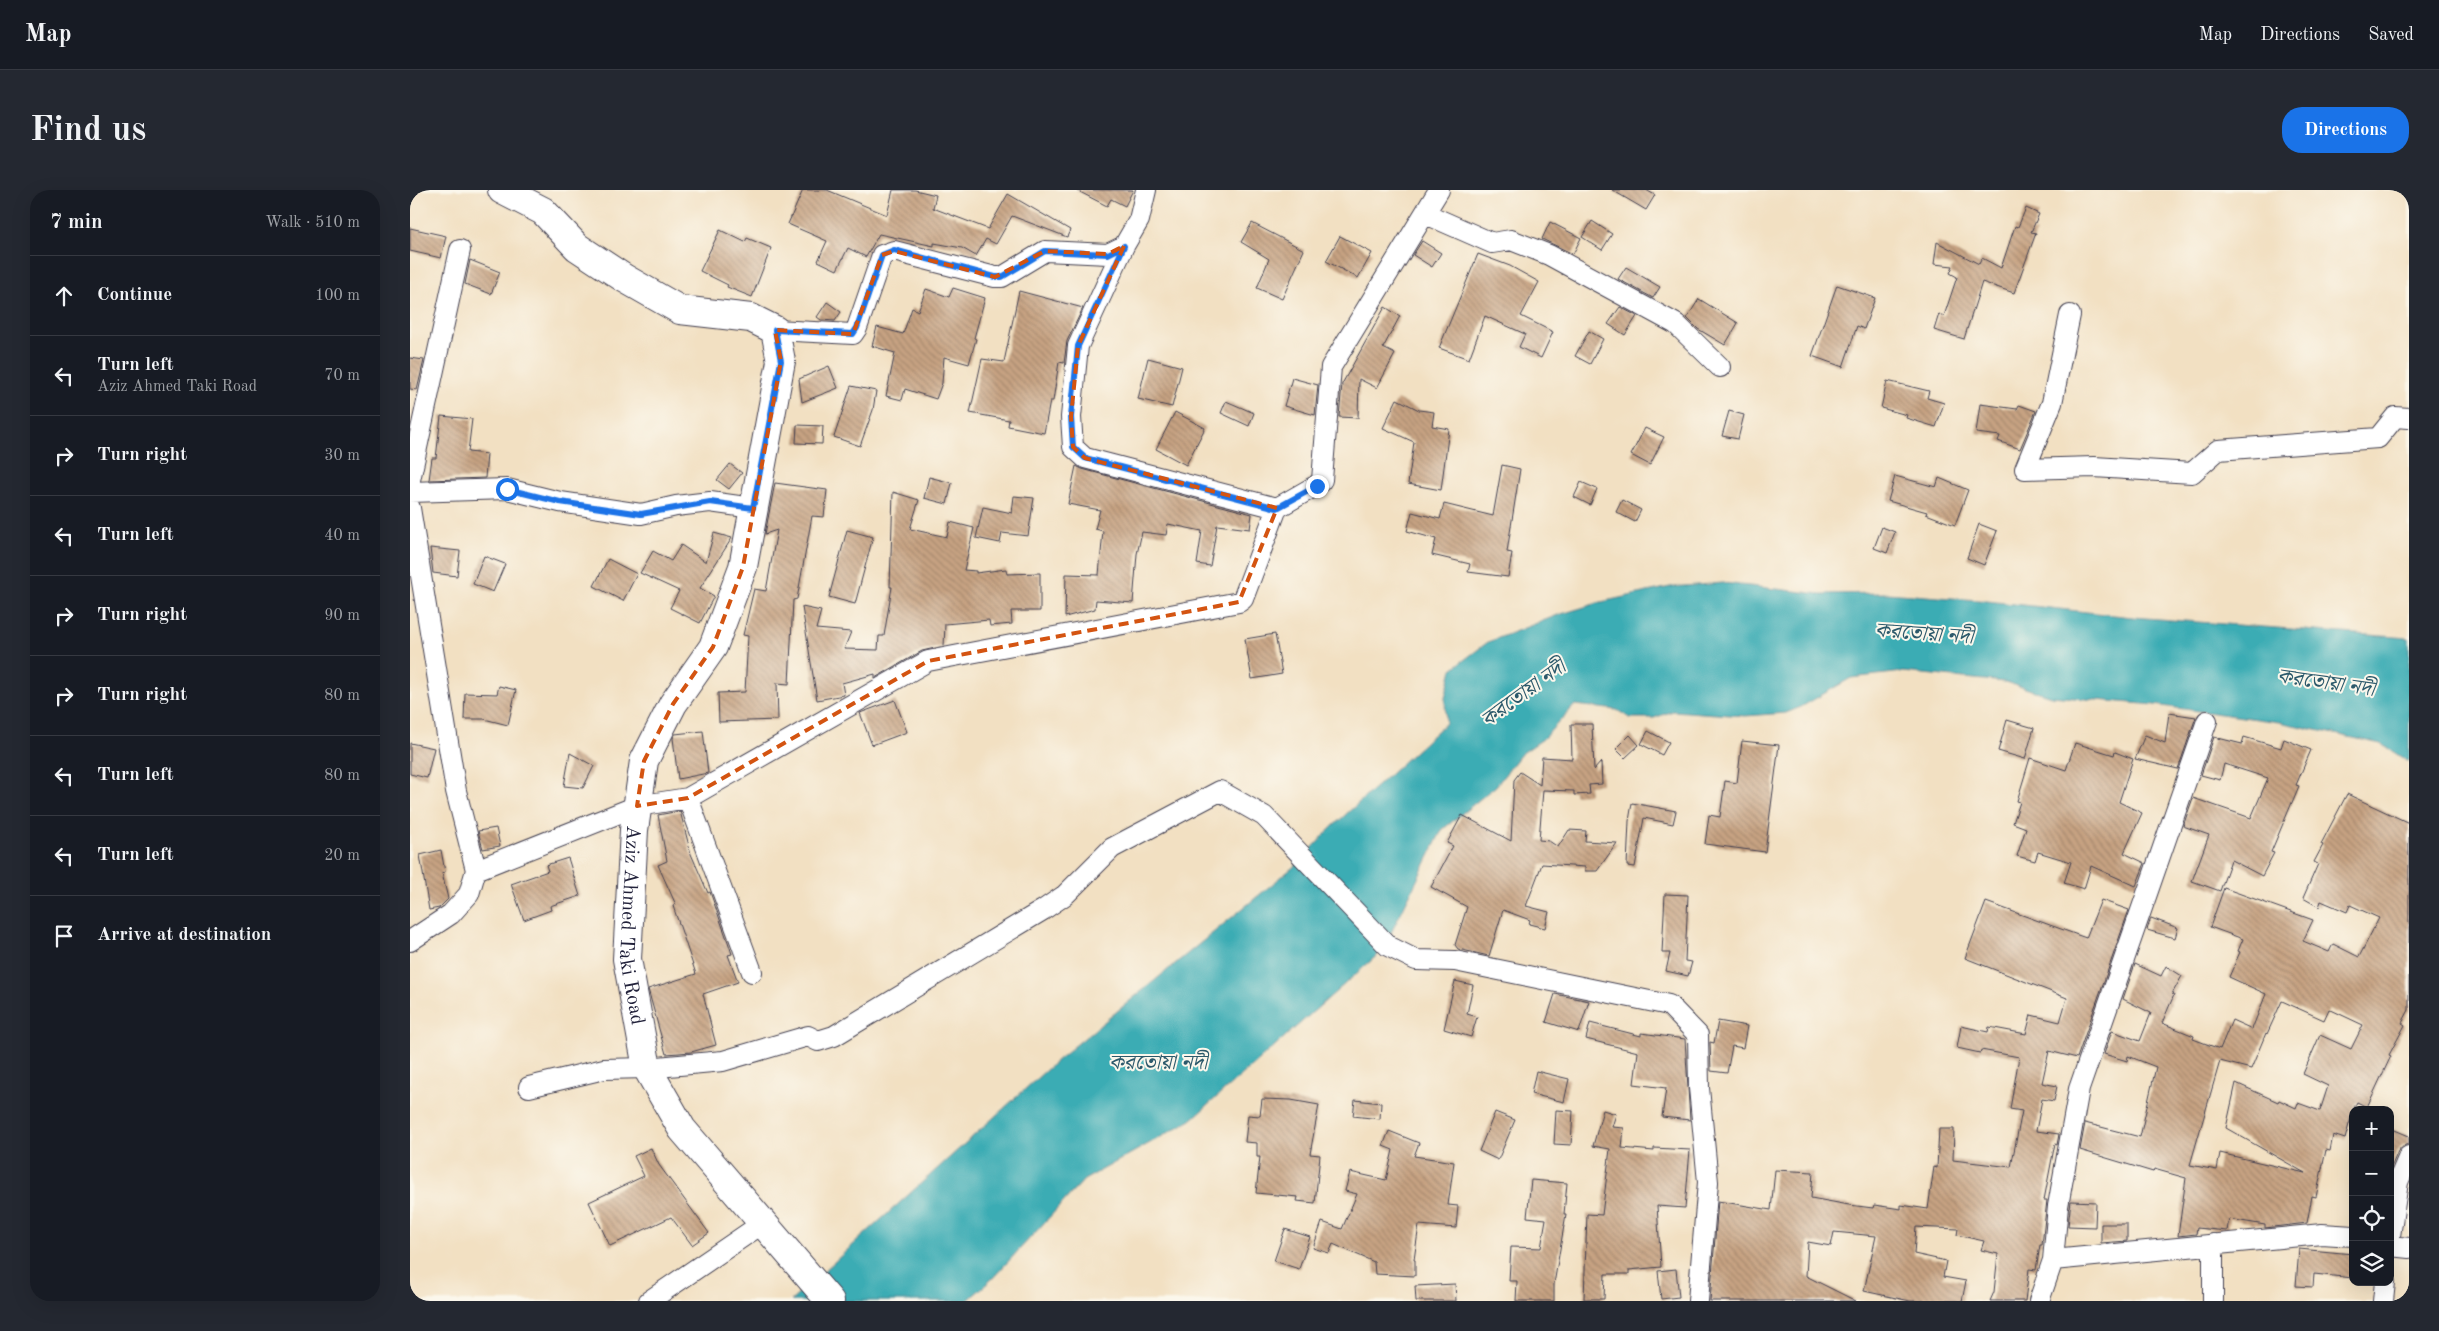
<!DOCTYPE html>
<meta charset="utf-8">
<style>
body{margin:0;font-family:"Old Standard TT","Noto Serif Bengali",serif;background:#242831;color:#f1f3f6}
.controls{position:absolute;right:15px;bottom:15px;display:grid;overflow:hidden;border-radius:10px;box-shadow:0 5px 20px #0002}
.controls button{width:45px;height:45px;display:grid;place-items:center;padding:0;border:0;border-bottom:1px solid #363941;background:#171b24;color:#f1f3f6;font:25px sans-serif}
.stop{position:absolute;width:15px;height:15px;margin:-11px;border:4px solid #1a73e8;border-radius:50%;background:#fff}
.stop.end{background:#1a73e8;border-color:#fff;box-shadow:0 1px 5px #0008}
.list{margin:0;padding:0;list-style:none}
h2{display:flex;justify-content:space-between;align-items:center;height:65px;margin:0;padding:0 20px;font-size:21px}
h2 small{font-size:16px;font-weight:400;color:#9ea1a6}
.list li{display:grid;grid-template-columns:32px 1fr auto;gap:15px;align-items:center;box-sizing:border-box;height:80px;padding:0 20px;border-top:1px solid #363941}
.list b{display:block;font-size:19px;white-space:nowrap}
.list p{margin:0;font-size:16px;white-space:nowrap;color:#9ea1a6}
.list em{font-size:16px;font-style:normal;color:#9ea1a6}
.icon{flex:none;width:28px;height:28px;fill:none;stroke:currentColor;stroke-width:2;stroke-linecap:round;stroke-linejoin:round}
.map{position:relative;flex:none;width:1999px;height:1111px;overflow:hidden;border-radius:20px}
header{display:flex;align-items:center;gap:30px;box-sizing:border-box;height:70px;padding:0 25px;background:#171b24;border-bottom:1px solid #363941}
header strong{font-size:24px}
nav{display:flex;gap:28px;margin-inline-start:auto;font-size:18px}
.intro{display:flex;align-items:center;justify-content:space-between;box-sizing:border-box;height:120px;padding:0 30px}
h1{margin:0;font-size:35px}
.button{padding:12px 22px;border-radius:20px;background:#1a73e8;color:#fff;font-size:18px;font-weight:700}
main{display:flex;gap:30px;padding:0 30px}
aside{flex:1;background:#171b24;border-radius:20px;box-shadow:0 5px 20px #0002}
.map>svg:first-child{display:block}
.water{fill:#3aacb4;stroke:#2e6778}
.building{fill:url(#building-back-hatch);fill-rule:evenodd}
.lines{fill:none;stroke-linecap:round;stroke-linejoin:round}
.street-casing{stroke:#413e4f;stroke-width:22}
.secondary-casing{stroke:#413e4f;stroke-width:30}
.street{stroke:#fff;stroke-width:20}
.secondary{stroke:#fff;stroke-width:28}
.route{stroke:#1a73e8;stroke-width:6}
.marked{fill:none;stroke:#d45411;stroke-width:4;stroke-dasharray:10 6;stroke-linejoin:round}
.labels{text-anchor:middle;stroke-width:4;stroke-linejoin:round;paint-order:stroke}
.street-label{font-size:20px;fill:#22223b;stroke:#fbf7ec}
.water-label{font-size:21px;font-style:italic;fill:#2c596b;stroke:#fbf7ec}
</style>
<header>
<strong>Map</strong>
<nav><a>Map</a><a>Directions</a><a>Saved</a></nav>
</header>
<div class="intro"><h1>Find us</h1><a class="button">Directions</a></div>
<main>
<aside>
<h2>7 min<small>Walk · 510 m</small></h2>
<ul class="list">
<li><svg class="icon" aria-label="ahead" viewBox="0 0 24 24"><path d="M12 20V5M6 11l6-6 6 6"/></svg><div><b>Continue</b></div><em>100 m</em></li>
<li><svg class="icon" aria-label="left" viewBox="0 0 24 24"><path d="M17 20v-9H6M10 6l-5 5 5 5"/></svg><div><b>Turn left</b><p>Aziz Ahmed Taki Road</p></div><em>70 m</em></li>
<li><svg class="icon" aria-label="right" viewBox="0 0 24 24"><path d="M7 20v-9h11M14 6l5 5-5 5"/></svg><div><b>Turn right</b></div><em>30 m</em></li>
<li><svg class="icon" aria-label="left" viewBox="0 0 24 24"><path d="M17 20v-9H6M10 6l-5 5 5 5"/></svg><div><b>Turn left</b></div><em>40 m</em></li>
<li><svg class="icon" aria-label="right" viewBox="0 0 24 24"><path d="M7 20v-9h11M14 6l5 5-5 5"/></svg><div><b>Turn right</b></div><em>90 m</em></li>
<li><svg class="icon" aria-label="right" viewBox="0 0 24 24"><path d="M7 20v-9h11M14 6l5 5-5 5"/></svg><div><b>Turn right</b></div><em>80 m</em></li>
<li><svg class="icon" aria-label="left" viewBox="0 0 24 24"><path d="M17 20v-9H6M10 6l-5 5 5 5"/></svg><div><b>Turn left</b></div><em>80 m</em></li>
<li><svg class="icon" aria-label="left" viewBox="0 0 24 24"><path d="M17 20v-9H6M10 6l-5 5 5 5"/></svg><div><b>Turn left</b></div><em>20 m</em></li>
<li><svg class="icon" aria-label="arrive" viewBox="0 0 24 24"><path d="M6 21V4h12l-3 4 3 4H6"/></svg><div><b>Arrive at destination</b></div></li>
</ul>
</aside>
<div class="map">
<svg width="1999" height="1111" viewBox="0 0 1999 1111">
<defs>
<pattern id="building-back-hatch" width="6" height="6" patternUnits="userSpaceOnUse" patternTransform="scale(1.25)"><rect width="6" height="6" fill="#c7a382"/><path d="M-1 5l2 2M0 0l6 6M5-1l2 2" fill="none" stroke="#a1846c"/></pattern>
</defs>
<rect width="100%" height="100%" fill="#fbf7ec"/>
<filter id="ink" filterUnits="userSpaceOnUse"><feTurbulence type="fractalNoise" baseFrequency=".02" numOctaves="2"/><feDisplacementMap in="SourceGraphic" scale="10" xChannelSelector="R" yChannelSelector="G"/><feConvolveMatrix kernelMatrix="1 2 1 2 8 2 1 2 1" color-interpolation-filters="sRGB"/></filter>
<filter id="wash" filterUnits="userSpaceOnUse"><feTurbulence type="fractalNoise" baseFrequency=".0096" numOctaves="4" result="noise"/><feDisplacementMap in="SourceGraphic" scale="20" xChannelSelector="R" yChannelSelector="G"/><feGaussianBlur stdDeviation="1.12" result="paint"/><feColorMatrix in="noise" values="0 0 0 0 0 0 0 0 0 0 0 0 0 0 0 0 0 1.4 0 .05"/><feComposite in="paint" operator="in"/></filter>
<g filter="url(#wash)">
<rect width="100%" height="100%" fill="#f2e0c2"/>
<path class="water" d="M1313,393L1411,404L1477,403L1568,410L1722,427L1999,448V572L1971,554L1869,532L1745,515L1641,506L1595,492L1493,482L1441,488L1391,517L1376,523L1335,526L1263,521L1244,528H1220L1207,520L1165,515L1133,549L1111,564L1086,596L1032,640L972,761L781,930L674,990L581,1090L557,1111H381L645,872L887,674L922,637L1036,533L1035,508L1042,479L1078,452L1148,425L1191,412L1260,397Z"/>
<g id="blocks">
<path class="building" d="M393,0H417L477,25L483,0H505L526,5L523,18L578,39L598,4L660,40L657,47L602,26L586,54L576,49L566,66L552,58L524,53V56L469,44L456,67L438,58L427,80L408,71L417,51L378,34Z
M666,0H723L715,16L701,9L697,16Z
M1202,0H1236L1245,5L1236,20Z
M1616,18L1629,24L1621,42L1626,43L1604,103L1572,92L1554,149L1524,140L1529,124L1534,126L1547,87L1540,83L1543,76L1524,74L1527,52L1569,74L1572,68L1591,78L1605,36L1608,37Z
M1182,31L1202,44L1192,60L1172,47Z
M1140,32L1171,48L1163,64L1132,49Z
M842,33L894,60L872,109L847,98L859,69L831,52Z
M0,38L36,46L31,68L0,61Z
M310,40L335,52L337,48L361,58L342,107L317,97L318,95L290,81Z
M930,46L962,63L948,88L916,71Z
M1012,51L1031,63L1022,77L1003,65Z
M1068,64L1100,76L1129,92L1111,126L1143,142L1131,168L1109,157L1115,144L1075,126L1059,169L1029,158Z
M60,70L90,82L81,104L55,94Z
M1216,77L1250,97L1243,108L1208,89Z
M1427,95L1465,108L1454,139L1447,136L1433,177L1402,166Z
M543,98L575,108L564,148L566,149L559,174L534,167L532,193L526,209L495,199L492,210L476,206L485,163L462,156L467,137L493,144L502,118L508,121L516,99L539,107Z
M609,101L673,118L657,151L654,173L649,172L643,211H640L634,243L598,236L599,230L560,223L572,169L594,172Z
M1289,109L1328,133L1315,155L1288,139L1277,128Z
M417,112L431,122L425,131L411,130L407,127Z
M975,117L990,126L973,158L985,164L967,198L949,189L948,228L929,227L932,194Z
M1210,117L1227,126L1215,145L1198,134Z
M1179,141L1193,149L1180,174L1165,166Z
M0,168L14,170L7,200L0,199Z
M738,168L772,177L762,217L728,209Z
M419,176L428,198L392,212L389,189Z
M882,188L908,195L905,225L874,216Z
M1477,191L1519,201L1517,208L1534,213L1526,237L1496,228L1497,225L1471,218Z
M441,196L466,201L463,220L450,256L424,247Z
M987,209L1009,220L1024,222L1022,236L1039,239L1031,300L998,294L1004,252L973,238Z
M816,211L844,223L839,236L811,223Z
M1570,214L1607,219L1609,215L1626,221L1610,259L1588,251L1590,246L1566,243Z
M1319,221L1334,225L1328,249L1312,246Z
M765,222L795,238L776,275L746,259Z
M31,226L62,229L58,262L77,264L75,288L19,290L22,268H26Z
M387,235L413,236L412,254L386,253Z
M1235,238L1254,247L1240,275L1221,265Z
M320,274L332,283L319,299L307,290Z
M1092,275L1110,279L1097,362L1102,363L1098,387L1058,382L1060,374L1022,365L1026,349L997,341L1002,322L1030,329L1034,314L1083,326Z
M666,276L672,279L842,324L840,339L807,335L800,376L787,374L792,341L758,334L756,345L732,342L727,364L723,413L686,410L685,419L655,427L656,384L689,385L693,341L685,339L690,320L658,314Z
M1485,286L1526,297L1529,288L1558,300L1545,335L1516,324L1517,322L1478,311Z
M519,287L542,293L537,314L514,308Z
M1171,292L1187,299L1180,315L1164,307Z
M365,293L417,300L414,327L402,326L387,409L383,410L379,494L367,493L368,530L309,532L308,503L335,502L338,446L333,445L344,399L356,401L367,340L355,344Z
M483,302L509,310L500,339L537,347L540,332L564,338L554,380L566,381V383L596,379L597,384L630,383V421H601L602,434L580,436L579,430L535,434L534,456L512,461L465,488V484L432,493L434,505L407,510L392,417L411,421L406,439L441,442L434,459L468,460L469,446H474L482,397H480Z
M604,306L624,308L618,346L592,343L590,353L566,348L573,317L602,323Z
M1212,310L1231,320L1225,332L1206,322Z
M1569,334L1587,341L1574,375L1557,368Z
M1472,337L1485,342L1477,363L1464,358Z
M437,340L463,347L445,414L419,407Z
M304,343L322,348L290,398L304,406L290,433L260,418L269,401L230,383L243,361L261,371L271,355L296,372Z
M20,358L50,361L47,386L23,383Z
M74,366L95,374L83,402L63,394Z
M198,369L227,384L213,411L184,396Z
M865,444L872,484L842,489L835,449Z
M89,496L106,500L98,535L74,529H54L55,503L87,504Z
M485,510L497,542L462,555L450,523Z
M1759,523L1786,527L1768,579L1725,569L1735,545L1755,553Z
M1597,530L1624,538L1615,569L1588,561Z
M1161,534H1182L1184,580L1191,572L1192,594L1179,595L1180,604L1164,605V601L1133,600L1129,650L1139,651L1148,657L1159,640L1176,641L1175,651L1207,653L1187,681H1175V677L1132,674L1116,716L1139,722L1135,738L1119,734L1120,730L1093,720L1079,766L1048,759L1045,755L1057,717L1021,697L1043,656L1037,653L1052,625L1101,651L1104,590L1110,582L1130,595L1132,567L1162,569Z
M293,541L298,583L268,589L263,548L265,544Z
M1238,541L1259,552L1252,565L1231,554Z
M1220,545L1229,555L1215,568L1206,559Z
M1804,547L1832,554L1834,547L1871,558L1874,549L1901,560L1886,595L1889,596L1861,662L1864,663L1852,686L1821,670L1810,701L1782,691L1799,645L1773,636L1783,608L1841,628L1858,588L1814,574L1810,590L1791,585Z
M1332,551L1369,555L1355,662L1295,654L1299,625L1310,627L1315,591L1327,593Z
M0,553L24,558L17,588L0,584Z
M1665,553L1704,565L1705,562L1723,569L1709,612L1732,623L1714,663L1735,673L1726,696L1681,676L1674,699L1654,693L1661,672L1628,662L1625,671L1607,666L1616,638L1603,633L1610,612L1607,611L1620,568L1656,580Z
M160,563L184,576L173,598L154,596Z
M1937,604L1999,633V820L1992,833L1995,835L1979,865L1981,866L1957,917L1947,912L1943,920L1935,949L1923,945L1920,961L1916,960L1906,1007L1902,1006L1897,1033L1855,1038V1035L1819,1029L1817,1041L1787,1038L1786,1044L1768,1046L1776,988L1744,979L1743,982L1670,960L1675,933L1730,947L1746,877L1718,866L1717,871L1694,864L1702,841L1730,851L1741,823L1713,809L1725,774L1751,786L1756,776L1772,786L1762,804L1764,805L1752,833L1784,846L1783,849L1810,859L1822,830L1842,839L1856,804L1819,787L1830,762L1828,761L1833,749L1800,737L1814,698L1903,730L1893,751L1919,762L1923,754L1949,767L1969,728L1940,715L1937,722L1911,711L1909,717L1893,708L1908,674L1904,672L1913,655L1911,654ZM1872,811L1914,830L1919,819L1953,835L1941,859L1910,845L1893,884L1918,896L1910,921L1888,913L1886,918L1869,910L1868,912L1826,893L1816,938L1895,983L1810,963L1807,980L1780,975L1810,871L1841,879L1856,843L1857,844Z
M1222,613L1266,621L1263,634L1234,628L1225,677L1217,676L1219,631Z
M270,621L281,664L298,703L300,702L318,752L322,764L318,765L328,792L293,804L306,855L281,862L256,864L238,799L286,784L263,716L266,715L248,675L257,671L248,625Z
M86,638L90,656L73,659L68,641Z
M31,660L35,682L32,683L38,709L29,718L19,720L10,665Z
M158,668L170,706L140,716L141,720L114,730L101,694L138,681L136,675Z
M1255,704L1278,705L1275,771L1282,772L1278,786L1256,781L1260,763H1252Z
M1691,710L1719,720L1667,868L1639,861L1632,893L1647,896L1644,911L1632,909L1626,941L1649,944L1647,955L1645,954L1644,958L1634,1010H1637L1632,1055H1630L1626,1080L1619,1079L1615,1111H1580L1584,1102L1588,1064L1571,1060L1574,1051L1547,1045L1548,1039L1506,1037L1504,1064L1536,1071L1533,1087L1556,1091L1552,1111H1500L1454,1101L1466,1046L1424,1042L1421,1056L1398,1052L1396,1086L1446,1111H1300L1308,1011L1361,1020L1365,980L1403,982L1401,1008L1439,1015L1463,1018L1464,1015L1491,1019V1015L1518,1019L1524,977L1527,978L1529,939H1544L1543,970L1601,977L1612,921L1600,919L1609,867L1571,860L1570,863L1547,858L1551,836L1578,842L1579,837L1616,844L1621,825L1650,832L1657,808L1555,768L1576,712L1676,748Z
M1741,728L1768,738L1765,748L1737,740Z
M1045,791L1063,795L1057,824L1067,827L1061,847L1034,839Z
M1145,804L1179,811L1169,842L1136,832Z
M1308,831L1337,836L1333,858L1322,856L1317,883L1301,881L1300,852L1304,853Z
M1180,833L1231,846V843L1275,849L1280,930L1252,927L1256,898L1224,894L1228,862L1176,849Z
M1126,881L1159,889L1154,912L1121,904Z
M852,909L881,910L909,915L900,964L910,965L905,1013L887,1011L888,1007L846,1003L850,967H847V953L835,952L838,925L850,926Z
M945,910L971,913L970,929L943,926Z
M1146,920L1163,921L1161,955L1144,954Z
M1193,920L1206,924L1202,937L1214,938L1212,958L1244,961V958L1280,960L1275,1018L1247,1016L1251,1077L1219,1080V1084H1195L1194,1109H1174L1177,1024L1192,1025L1200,959L1183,956Z
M1085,922L1105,930L1088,970L1069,961Z
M1980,938L1999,946V954L1992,956L1988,961L1980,980Z
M979,941L1009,953L1004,966L1044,972L1038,1015L1048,1016L1046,1038L1009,1035L1004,1070H1005V1086L965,1084L964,1072L923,1054L919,1063L903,1058L912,1032L932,1039L947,1004L935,1001L940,982L976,990L983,960L973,956Z
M241,958L249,975L299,1043L282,1055L261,1027L200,1056L179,1012L234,986L224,966Z
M1121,990L1157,993L1154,1024H1156L1144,1094V1111H1106L1107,1091H1099L1101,1057L1131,1058L1136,1029L1117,1027Z
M1661,1011L1686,1012L1685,1037L1658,1036Z
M1691,1034H1717V1051L1691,1053Z
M875,1039L900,1047L889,1079L864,1071Z
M1889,1059L1943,1064V1088L1904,1084L1903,1097L1886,1096Z
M1266,1079L1269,1107L1251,1109L1248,1081Z
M1045,1094L1046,1111H1006L1005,1096Z"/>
</g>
</g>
<g filter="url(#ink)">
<use href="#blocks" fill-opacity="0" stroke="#413e4f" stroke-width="1"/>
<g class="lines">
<g class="street-casing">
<path id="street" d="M1016,24L1082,53L1101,50L1139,65L1266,134L1310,177
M714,56L668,156L661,227L663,257L675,268L867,318
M1660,125L1642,213L1615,279L1684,277L1782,283L1808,260L1968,248L1985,227L1999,228
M365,140L443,144L447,138L472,65L484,61L585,87H592L635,61L698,64L714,56L729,30L736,0
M0,290L50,60
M0,302L97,299L150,312L231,324L266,316L300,312L343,318
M0,318L46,601L66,680
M278,608L342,782
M0,751L41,724L59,704L66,680L227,616L278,608L518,471L829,412L833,409L867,318L907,295L912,290L921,177L1029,0
M119,897L194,879L237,878L313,871L398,846L408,851L424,846L633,720L655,705L702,658L810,601L854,626L978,756L1006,770L1045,771L1259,815L1288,845L1289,898L1298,992L1288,1111
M1980,1046L1988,992L1999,966
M1980,1056L1999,1058
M1643,1070L1912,1044L1943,1046
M239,1111L353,1033
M1629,1111L1643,1070L1648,1016L1669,899L1797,531
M1803,1111V1054
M1973,1111L1975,1092"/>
</g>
<g class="secondary-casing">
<g id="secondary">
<path id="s1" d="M92,0L133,21L167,57L214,88L270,120L341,128L365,140L371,171L333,377L303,457L263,514L234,571L224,640L217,769L237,878L272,939L420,1111"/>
</g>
</g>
<use href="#street" class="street"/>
<use href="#secondary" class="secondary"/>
</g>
</g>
<g class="lines" filter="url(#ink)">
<path class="route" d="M97,299L150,312L231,324L300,312L343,318L371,171L365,140L443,144L447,138L472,65L484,60L585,87H592L635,61L698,64L714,56L668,156L661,227L663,257L675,268L867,318L907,296"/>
</g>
<path class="marked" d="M714,56L668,156L661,227L663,257L675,268L867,318L829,412L518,471L278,608L227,616L234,571L263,514L303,457L333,377L371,171L365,140L443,144L472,65L484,61L585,87L635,61L698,64Z"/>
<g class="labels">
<g class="street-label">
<text dy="7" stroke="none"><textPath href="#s1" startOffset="940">Aziz Ahmed Taki Road</textPath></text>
</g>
<g class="water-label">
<text transform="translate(1514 443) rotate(4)" y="7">করতোয়া নদী</text>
<text transform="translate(1916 492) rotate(8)" y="7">করতোয়া নদী</text>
<text transform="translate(1113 503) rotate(-36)" y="7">করতোয়া নদী</text>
<text x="748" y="879">করতোয়া নদী</text>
</g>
</g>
</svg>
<div class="controls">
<button>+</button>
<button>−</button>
<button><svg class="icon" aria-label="locate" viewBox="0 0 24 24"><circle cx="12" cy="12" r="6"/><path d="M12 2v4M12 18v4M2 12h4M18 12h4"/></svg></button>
<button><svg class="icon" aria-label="layers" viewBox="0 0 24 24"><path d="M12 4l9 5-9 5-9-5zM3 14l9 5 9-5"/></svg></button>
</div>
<div class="stop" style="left:97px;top:299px"></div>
<div class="stop end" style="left:907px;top:296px"></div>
</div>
</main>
